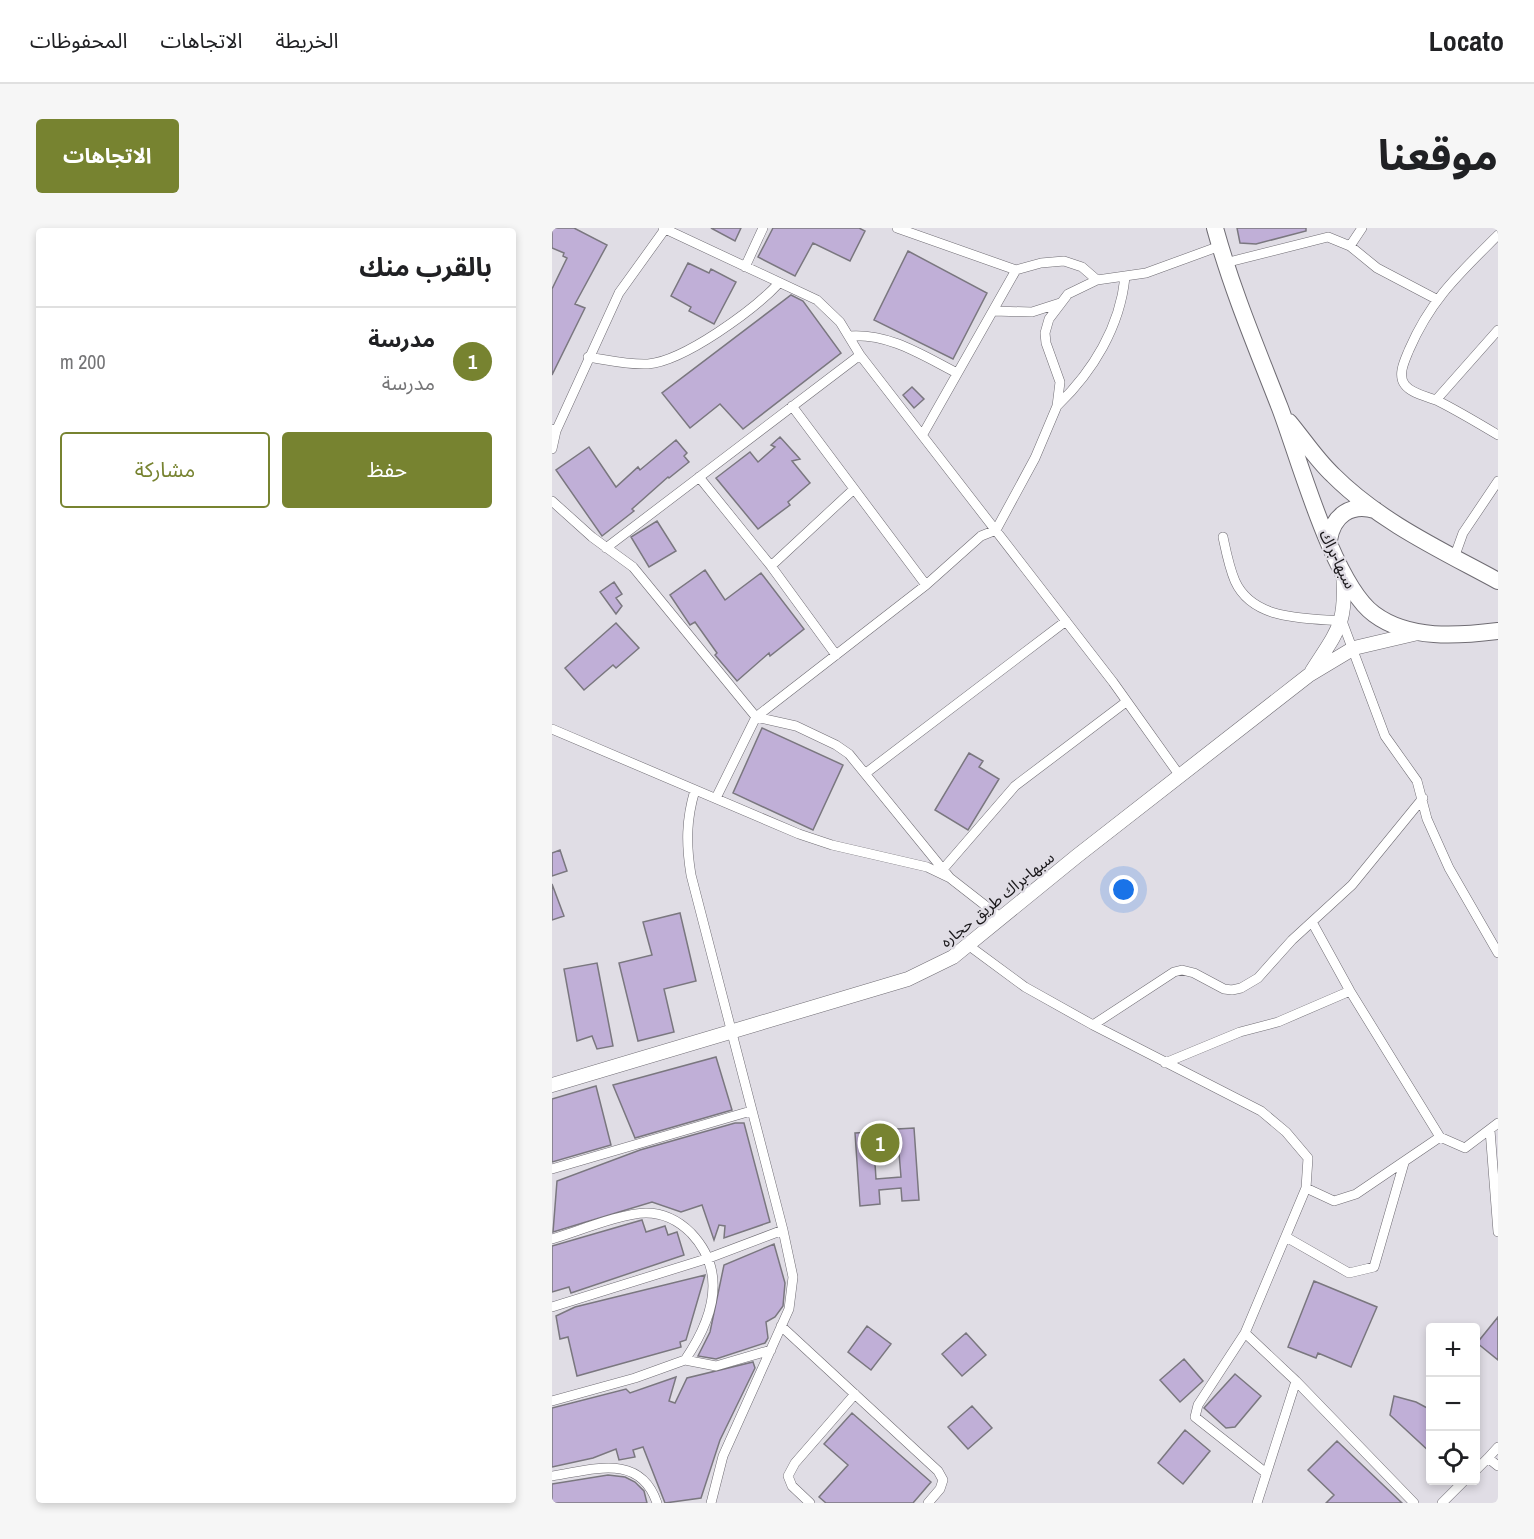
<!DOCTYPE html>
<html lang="ar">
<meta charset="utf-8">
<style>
body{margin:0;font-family:"Archivo Narrow","Noto Sans Arabic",sans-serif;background:#f6f6f6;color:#202124;direction:rtl}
.controls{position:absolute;right:18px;bottom:18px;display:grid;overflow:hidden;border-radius:6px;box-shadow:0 3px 9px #0003}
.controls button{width:54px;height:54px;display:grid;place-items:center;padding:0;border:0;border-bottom:2px solid #e0e0e0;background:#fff;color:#202124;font:30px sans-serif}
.you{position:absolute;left:572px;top:662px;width:21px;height:21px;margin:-15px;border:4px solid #fff;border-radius:50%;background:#1a73e8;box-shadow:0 0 0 9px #1a73e833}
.badge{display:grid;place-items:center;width:39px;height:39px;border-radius:50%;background:#778330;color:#fff;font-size:20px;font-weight:700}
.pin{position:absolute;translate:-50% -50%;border:3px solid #fff;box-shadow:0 2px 6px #0006}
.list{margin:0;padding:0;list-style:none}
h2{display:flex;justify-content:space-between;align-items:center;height:78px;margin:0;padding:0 24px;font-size:26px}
h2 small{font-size:20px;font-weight:400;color:#757577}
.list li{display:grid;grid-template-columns:39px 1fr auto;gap:18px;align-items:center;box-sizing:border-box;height:108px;padding:0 24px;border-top:2px solid #e0e0e0}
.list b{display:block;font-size:22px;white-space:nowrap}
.list p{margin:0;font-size:20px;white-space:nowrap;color:#757577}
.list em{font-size:20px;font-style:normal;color:#757577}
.actions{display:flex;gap:12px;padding:18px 24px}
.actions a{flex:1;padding:14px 0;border:2px solid #778330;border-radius:6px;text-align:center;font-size:21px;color:#778330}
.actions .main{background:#778330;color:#fff}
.icon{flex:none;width:33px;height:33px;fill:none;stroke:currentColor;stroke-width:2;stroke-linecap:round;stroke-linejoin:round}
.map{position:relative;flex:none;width:946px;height:1275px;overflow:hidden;direction:ltr;border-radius:6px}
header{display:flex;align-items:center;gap:36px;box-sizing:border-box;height:84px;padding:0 30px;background:#fff;border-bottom:2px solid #e0e0e0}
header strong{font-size:28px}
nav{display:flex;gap:33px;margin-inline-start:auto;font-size:21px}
.intro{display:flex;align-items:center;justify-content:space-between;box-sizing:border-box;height:144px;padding:0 36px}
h1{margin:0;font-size:42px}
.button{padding:15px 27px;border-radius:6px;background:#778330;color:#fff;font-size:21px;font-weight:700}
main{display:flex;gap:36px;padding:0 36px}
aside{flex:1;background:#fff;border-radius:6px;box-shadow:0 3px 9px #0003}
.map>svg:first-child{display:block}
.building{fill:#c0afd7;stroke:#7a777f;stroke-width:1.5}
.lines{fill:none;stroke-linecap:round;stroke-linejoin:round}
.street-casing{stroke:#6f6c73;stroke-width:10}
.secondary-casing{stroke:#6f6c73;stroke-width:15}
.highway-casing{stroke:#6f6c73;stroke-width:18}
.street{stroke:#fff;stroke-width:9}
.secondary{stroke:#fff;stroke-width:14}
.highway{stroke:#fff;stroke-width:16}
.labels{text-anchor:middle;stroke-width:4.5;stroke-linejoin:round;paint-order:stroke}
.street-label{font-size:16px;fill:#1a181b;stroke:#e0dde5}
</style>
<header>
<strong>Locato</strong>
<nav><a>الخريطة</a><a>الاتجاهات</a><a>المحفوظات</a></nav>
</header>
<div class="intro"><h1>موقعنا</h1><a class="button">الاتجاهات</a></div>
<main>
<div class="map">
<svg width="946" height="1275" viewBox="0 0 946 1275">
<rect width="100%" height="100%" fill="#e0dde5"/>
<path class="building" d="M0,0H22L55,17L23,76L33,80L0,147V61L15,30L11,28L12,25L0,20Z
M159,0H189L183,13Z
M221,0H307L313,3L298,33L261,15L243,48L206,29Z
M685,0H754V3L704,16L688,15Z
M356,23L435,65L401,131L322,92Z
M136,35L157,45L159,41L184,54L162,96L137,83L139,79L119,68Z
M239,67L251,73L289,125L191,201L168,176L138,200L110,165Z
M360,159L372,171L362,180L351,167Z
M228,209L248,231L240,233L258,255L236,274L238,277L206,301L164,250L198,224L206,234L223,219L219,217Z
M124,212L135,225L132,228L137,234L117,250L116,249L80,281L82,283L50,308L4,242L37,219L64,259L86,239L88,242Z
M105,293L124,323L97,339L79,309Z
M153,342L173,372L209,345L252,401L218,428L217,425L185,453L163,427L165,425L143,394L138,397L118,367Z
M62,354L70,366L64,370L70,378L64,386L48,364Z
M64,395L87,420L64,440L61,437L32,462L13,440Z
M210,500L291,537L261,602L181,565Z
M417,525L431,533L427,539L447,551L416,602L383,582Z
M8,622L15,643L0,648V625Z
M0,656L12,688L0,692Z
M128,685L144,753L112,761L122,804L86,813L67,735L100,727L91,694Z
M45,735L61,818L45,821L40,808L25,813L12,741Z
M164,829L180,882L83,910L61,857Z
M44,858L59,917L0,934V871Z
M183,895H192L218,994L172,1010L173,998L167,997L162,1012L150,977L129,984L100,974L1,1004L5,953L88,922Z
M362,900L367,972L350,973L349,960L327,962L328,976L308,978L303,905L321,904L324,951L349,949L345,901Z
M90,992L94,1004L113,998L116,1007L125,1004L132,1027L19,1065L17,1059L0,1064V1018Z
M222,1016L233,1055L231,1078L223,1089L214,1094L216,1110L213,1115L164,1131L146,1128L158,1104L172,1037Z
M153,1047L134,1112L128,1114L129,1119L25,1148L16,1109L8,1111L4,1088L23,1079Z
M762,1053L825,1079L799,1139L766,1125L764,1130L736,1119Z
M946,1089V1132L925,1115Z
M315,1098L339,1116L319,1142L296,1124Z
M414,1105L434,1127L410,1148L390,1126Z
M632,1131L651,1153L628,1174L608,1152Z
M201,1134L203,1140L168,1212L149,1270L113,1275L91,1219L81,1222L83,1229L67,1232L64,1221L41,1230L0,1239V1180L74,1161L78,1165L124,1149L117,1173L123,1175L135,1150Z
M683,1146L709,1168L683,1199L674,1200L652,1180Z
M842,1168L864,1174L879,1182V1225L838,1187Z
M420,1178L440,1200L416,1221L396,1199Z
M300,1185L379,1254L361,1275H274L267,1269L296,1237L272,1216Z
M633,1202L658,1223L631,1256L606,1235Z
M785,1213L850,1275H774L782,1267L756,1242Z
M56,1247L73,1249L83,1254L92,1263L95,1275H0V1256Z"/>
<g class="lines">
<g class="street-casing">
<path id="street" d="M111,0L265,72L288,94L308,127L561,454L628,548
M345,0L464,42L489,35L512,33L530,39L545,52
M946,7C907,46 879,71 857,122C853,132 845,147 853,157C860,166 875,168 886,173C906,183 926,195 946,207
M798,18L810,0
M673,35L776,9L798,18L825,40L884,71
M193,39L211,0
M441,83L480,84L508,75
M297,108C337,105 370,127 405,145
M36,129C56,132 76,137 96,136C132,133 202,82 227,55
M884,172L946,102
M506,177C541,143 568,99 573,49
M240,178L374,357
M0,201L4,203L0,221
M4,203L67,65L113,1
M371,206L464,42
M147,249L219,338L284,427
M0,273L40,309L81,339L204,489L244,498L284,517L297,526L398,650
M671,309C674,323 677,339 683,353C701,393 754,390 790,393L833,508L865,553L875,591L897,640L946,725
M54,320L308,127
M902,330L911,305L946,253
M219,338L302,261
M0,501L247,606L280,617L375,639L398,650L448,689
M314,545L514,393
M143,562C134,592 134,616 139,647L231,1002L241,1049L237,1081L171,1228L159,1275
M164,570L204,489L374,357L429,308L444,302L483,230L505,178L508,154L494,115L493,105L497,91L516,66L545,52L594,45L668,18
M392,640L463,558L574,474
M760,694L798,763L888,909L913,920L946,895
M416,717L473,759L541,797L622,744L630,742L642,745L672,761L680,762L689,760L706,750L740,712L800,657L871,570
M541,797L709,883L734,904L756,930L754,960L782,973L804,966L888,909
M613,835L688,804L726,794L798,763
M938,902L946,1004
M0,941L199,883
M734,1009L797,1045L822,1039L852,935
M0,1011C24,1004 70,985 94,985C111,985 127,993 139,1005C176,1044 161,1091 133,1132L83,1150L0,1173
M0,1079L157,1030L231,1002
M229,1098L386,1243L391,1252L388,1261L376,1275
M693,1105L646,1177L643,1189L714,1245
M133,1132L164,1138L219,1122
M744,1153L862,1275
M936,1230L946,1219
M924,1242L936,1230L946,1238
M0,1248C40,1242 88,1224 105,1275
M258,1275L240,1258L236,1248L243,1235L303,1166
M705,1275L744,1153L693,1105L754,960
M890,1275L913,1252"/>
</g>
<g class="secondary-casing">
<path id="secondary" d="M760,443C786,402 795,396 791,345
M0,857L356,751L401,729L525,628L757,447L802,420L866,405"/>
</g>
<g class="highway-casing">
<path id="highway" d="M663,0C680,62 705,121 728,180C747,230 781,356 822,386C857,412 906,408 946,403
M737,194C752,212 764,231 781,247C828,294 889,322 946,353
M777,312C781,287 799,275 823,282"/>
</g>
<use href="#street" class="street"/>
<use href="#secondary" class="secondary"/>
<use href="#highway" class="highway"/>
</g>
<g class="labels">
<g class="street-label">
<text transform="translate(786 331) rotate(64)" y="6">سبها-براك</text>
<text transform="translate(445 671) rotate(-39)" y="6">سبها-براك طريق حجاره</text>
</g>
</g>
</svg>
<div class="controls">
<button>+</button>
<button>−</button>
<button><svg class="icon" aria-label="locate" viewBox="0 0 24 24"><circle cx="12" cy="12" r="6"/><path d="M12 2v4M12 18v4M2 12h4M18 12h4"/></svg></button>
</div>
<div class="you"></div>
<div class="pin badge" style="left:328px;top:915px">1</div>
</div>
<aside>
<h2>بالقرب منك<small></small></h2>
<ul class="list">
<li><span class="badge">1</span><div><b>مدرسة</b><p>مدرسة</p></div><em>200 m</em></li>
</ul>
<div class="actions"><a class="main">حفظ</a><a>مشاركة</a></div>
</aside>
</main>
